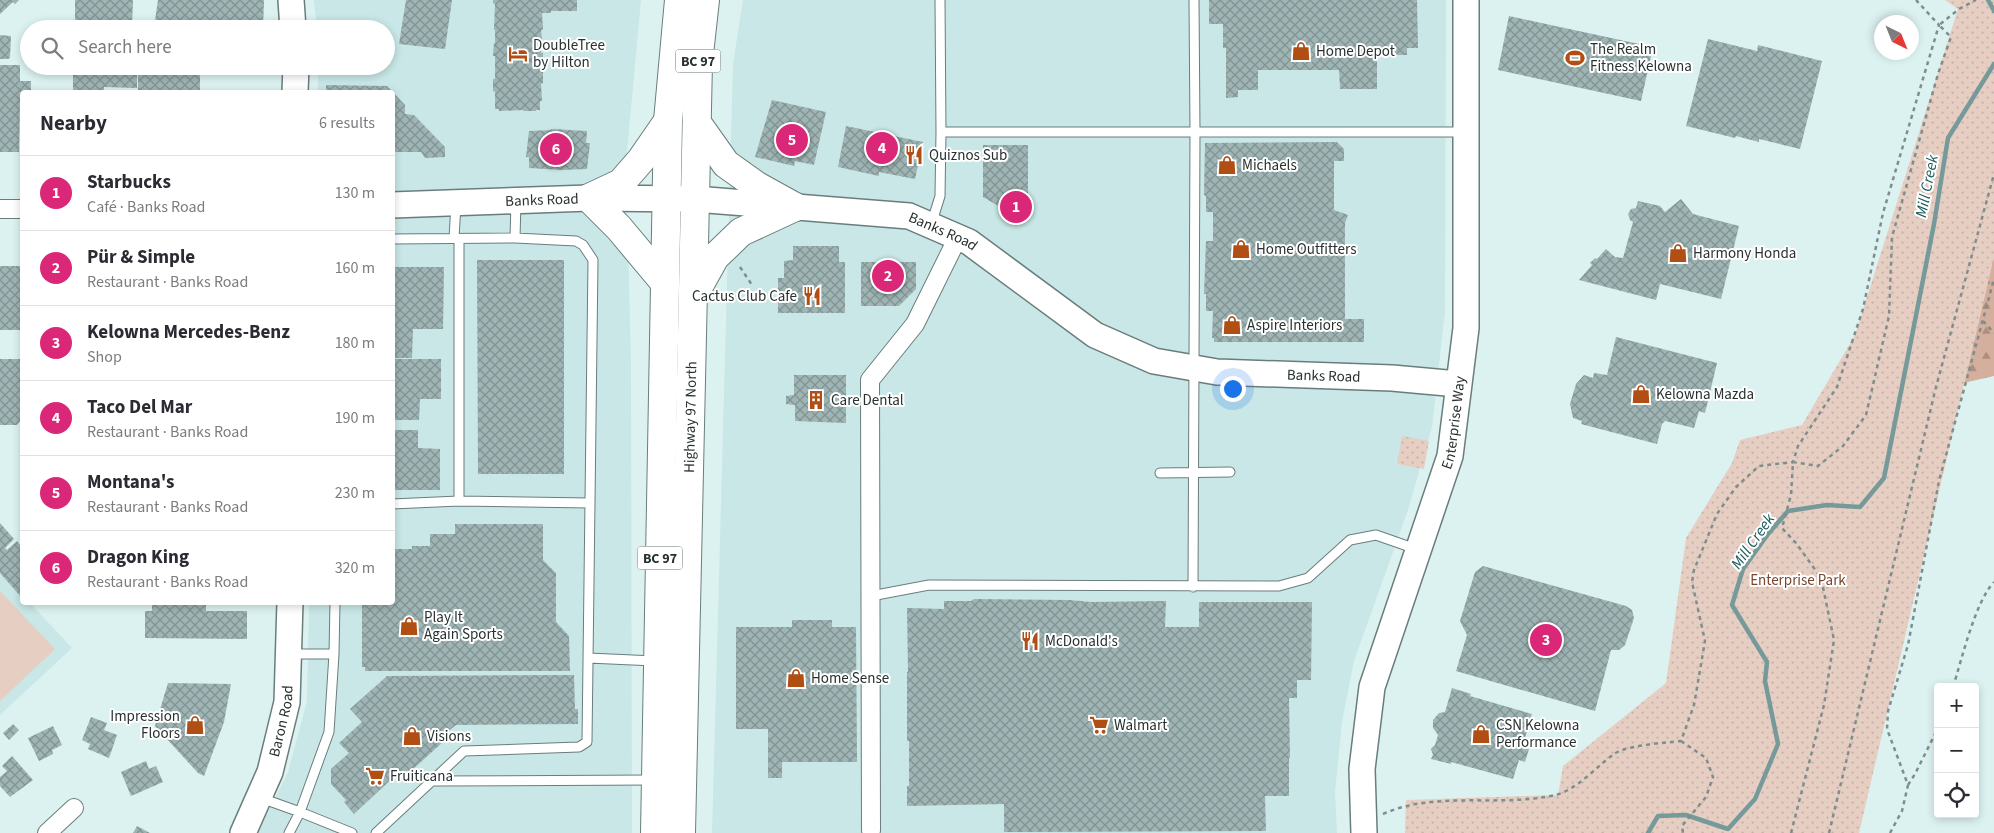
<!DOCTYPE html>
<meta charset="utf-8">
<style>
body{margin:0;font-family:"Source Sans 3",sans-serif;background:#f2f2f3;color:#2b2b33}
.controls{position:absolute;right:15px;bottom:15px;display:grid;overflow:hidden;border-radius:5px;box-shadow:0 2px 8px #0003}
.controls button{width:45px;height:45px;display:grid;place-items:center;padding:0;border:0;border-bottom:1px solid #e1e1e2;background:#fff;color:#2b2b33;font:25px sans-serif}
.compass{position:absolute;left:1874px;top:15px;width:45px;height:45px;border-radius:50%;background:#fff;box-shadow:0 2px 8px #0003;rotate:137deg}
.you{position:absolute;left:1232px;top:388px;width:18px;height:18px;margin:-12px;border:4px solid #fff;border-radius:50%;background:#1a73e8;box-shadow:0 0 0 8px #1a73e833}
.badge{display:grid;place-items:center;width:32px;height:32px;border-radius:50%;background:#db2777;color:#fff;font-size:16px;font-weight:700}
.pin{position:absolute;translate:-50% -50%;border:2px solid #fff;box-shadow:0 1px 5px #0006}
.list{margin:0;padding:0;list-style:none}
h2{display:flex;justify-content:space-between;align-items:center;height:65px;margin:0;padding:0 20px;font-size:21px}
h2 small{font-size:16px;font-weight:400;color:#7c7c81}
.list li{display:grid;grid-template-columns:32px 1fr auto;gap:15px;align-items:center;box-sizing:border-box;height:75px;padding:0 20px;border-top:1px solid #e1e1e2}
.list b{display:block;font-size:19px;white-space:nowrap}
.list p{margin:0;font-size:16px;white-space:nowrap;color:#7c7c81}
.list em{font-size:16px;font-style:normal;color:#7c7c81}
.icon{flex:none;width:28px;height:28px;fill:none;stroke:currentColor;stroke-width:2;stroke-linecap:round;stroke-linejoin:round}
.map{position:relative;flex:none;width:1994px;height:833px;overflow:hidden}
.search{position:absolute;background:#fff;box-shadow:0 2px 8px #0003;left:20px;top:20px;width:375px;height:55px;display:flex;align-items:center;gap:12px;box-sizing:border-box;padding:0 18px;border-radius:28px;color:#7c7c81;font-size:19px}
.panel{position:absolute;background:#fff;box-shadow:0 2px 8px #0003;left:20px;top:90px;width:375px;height:515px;border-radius:5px}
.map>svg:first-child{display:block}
.built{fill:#c8e7e6}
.grass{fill:#e7cec3}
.forest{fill:url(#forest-firs)}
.park{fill:url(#park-dots)}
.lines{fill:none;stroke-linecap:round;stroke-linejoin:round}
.stream{stroke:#769a9a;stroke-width:4.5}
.building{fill:url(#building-cross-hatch)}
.lane-casing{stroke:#6a7d7d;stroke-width:11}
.street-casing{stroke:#6a7d7d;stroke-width:20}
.secondary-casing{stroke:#6a7d7d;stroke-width:28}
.highway-casing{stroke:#6a7d7d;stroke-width:30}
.path{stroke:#7f8e8d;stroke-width:2.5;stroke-dasharray:4 4;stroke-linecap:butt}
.lane{stroke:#fff;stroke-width:9}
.street{stroke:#fff;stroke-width:18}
.secondary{stroke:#fff;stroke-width:25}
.highway{stroke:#fff;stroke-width:28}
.labels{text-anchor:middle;stroke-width:4;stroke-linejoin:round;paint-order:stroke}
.shield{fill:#fff;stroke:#686e6e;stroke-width:1}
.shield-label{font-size:14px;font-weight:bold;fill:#283030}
.poi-label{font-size:15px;fill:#283030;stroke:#fff;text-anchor:start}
.street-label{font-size:15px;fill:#283030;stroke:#fff}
.park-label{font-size:15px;fill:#79452c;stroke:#fff}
.water-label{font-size:16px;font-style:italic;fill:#185b5b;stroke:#fff}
</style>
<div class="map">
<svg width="1994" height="833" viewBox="0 0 1994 833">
<defs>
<pattern id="forest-firs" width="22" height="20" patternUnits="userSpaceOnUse" patternTransform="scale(1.25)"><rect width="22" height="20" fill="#d5af9d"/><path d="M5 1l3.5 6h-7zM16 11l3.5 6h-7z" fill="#ad8f80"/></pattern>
<pattern id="park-dots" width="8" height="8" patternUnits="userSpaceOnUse" patternTransform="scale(1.25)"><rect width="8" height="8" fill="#e7cec3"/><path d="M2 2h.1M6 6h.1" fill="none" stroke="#c6b1a8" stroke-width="1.8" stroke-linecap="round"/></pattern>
<pattern id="building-cross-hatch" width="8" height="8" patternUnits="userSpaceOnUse" patternTransform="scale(1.25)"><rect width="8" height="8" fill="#9fb4b4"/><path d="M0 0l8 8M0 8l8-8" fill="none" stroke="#829393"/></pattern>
</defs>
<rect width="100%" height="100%" fill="#dcf2f1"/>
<path class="built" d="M314,0H641L626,162L631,364L632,833H258L288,772L307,701L309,603L392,602V92H318V66H386V29H317Z
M743,0H1446L1445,311L1432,427L1408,510L1354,661L1342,722L1335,792L1337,833H712L733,64Z
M0,570L22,595V602L30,603L72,648L0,715Z"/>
<path class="grass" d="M0,591L55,649L0,701Z"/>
<path class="forest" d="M1994,259V376L1959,384L1983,263Z"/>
<path class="park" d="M1945,0H1994V257L1859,833H1405L1406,800L1558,795L1563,766L1666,683L1686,538L1732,463L1740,440L1802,425L1855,335L1958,9Z
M1402,436L1429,441L1424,469L1397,464Z"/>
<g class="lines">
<path class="stream" d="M1988,0L1994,11
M1648,833L1658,816L1686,815L1728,829L1755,799L1778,744L1765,681L1767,662L1732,605L1743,569L1768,534L1788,511L1827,505L1860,507L1884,478L1934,224L1948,138L1994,64"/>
</g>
<path class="building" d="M0,0H19L15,4L13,2L0,14Z
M75,0H133L132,25L154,27L158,0H264L263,29H75Z
M406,0H452L445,49L399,44Z
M493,0H577V11H551V13H542L543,30H541L543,48H541V53H543V66H541V70L543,71V83L541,84L542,101H540V110H536V111H523V110L499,111V109H495V92L493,91V79H495V56H493L494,43L495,44V30H494L495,4L493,3Z
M1209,0H1417L1418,48H1407V55H1392V48H1377V89H1340L1339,70H1258V90H1238V97L1226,98V48H1223V24H1209Z
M1509,16L1653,47L1641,101L1498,70Z
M0,35L11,36L10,58L8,59H0Z
M1708,39L1757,51L1758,45L1822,61L1800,149L1759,139V142L1736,136L1735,138L1686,126Z
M0,65H20V81H31V92H22V99H20L19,152H0Z
M73,66H137V88L104,87V92H73Z
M138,66H200V92H138Z
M326,85L387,86L405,105V114L414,115L445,147V157L425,158L421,152H392V92H326Z
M772,100L826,112L814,165L795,161L794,166L755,157Z
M846,126L923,142L915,179L879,172V176L838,167Z
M551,129L587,131L586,143H590L587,169L562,170L529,168V157H526L529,131L551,130Z
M1337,142L1344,149V161H1334V210L1348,215L1345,223V319H1364V342H1214V338H1212L1213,311H1206V294H1204L1206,241H1213V212H1206V196L1204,195L1205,143Z
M983,145H1028V211H1007L983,197Z
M1681,199L1693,214L1739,226L1721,299L1660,284L1656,300L1579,280L1592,265L1590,263L1595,258L1597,259L1606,249L1615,257L1623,258L1633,222L1630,220L1628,214L1631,209L1636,208L1638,201L1660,206L1665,212Z
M793,246H839V262H845V313H778V278H784V261L793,260Z
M477,260H564V474H478Z
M861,262H916V289L899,306H861Z
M0,266H22V330H0Z
M392,267H444L443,329H413L412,358H392Z
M1616,337L1717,363L1705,413L1699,411L1694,428L1665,421L1662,424L1657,444L1581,424L1582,421L1573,418L1570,404L1576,384L1584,375L1593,378L1594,373L1607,375Z
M0,359H22V419L17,425H0Z
M392,359H441V399H420L419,420H392Z
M794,375H846V423L795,421V405L786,404V396L794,395Z
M392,430H418V448L440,449V490H392Z
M0,523L14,539L5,548L7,550L17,541L22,547V598L0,573Z
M455,524H543V560L556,573V622L569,636L570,671H365V667H362V602H392V549H412V546H430V534H455Z
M1483,566L1626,606L1632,610L1634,618L1625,645L1619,650H1611L1595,711L1456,671L1467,635L1460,621L1475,572Z
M974,599L1070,600L1091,602L1166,601L1165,627H1199V602H1312L1311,680H1297V698H1289L1290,758H1289V796H1265L1266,831L1004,832V804L907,806V786H909V741H907V672H908L907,608L944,609V601H971Z
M152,602H206V611H247V639L145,638V611H152Z
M792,620H832V627H856L857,762H782V778H768V729H736V627H792Z
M574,675L575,709H578V724L456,725L447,732L449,734L442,741L443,742L412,770L411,769L404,776L399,772L354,814L344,802L346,800L331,784V769L349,753L339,743L362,722L350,709L387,676Z
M168,683L231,684L224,722L204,776L198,773L155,726Z
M1452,688L1471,694L1470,696L1532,714L1522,748L1529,749L1525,762L1519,760L1513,779L1451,762V764L1431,759L1433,755L1431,749L1435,745L1438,735L1433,728V720L1439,713L1445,712Z
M91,717L107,723L104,730L117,735L109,758L88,749L90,744L82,740Z
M13,724L19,730L9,740L3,733Z
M53,726L62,745L52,750L53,754L39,761L28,738Z
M12,756L33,780L10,797L0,786V777L7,771L2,766Z
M146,761L149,769L156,766L163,782L131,796L121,772Z
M137,826L150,833H133Z"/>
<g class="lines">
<g class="lane-casing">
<path id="lane" d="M940,0L941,132H1464
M931,225L940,196L941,132
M454,238L456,204
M392,239L515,238L516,202
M1160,473L1230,472
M459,501L590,503
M392,504L459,501V239
M1193,587L1195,132L1194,0
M871,596L929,585L1279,586L1308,578L1350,540L1376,535L1416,549
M290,654H334L335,602
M588,658L655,661
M434,781L653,780
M261,798L300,812L329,732L334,654
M289,833L300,812L352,833
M376,833L464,751L579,747L587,742L593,260L583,245L576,241L515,238"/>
</g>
<g class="street-casing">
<path id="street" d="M0,209H22
M871,830L870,380L915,324L958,237
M47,833L74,808"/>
</g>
<g class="secondary-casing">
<g id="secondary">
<path d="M291,0L293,29"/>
<path d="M295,92L296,66"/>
<path id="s1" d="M392,205L589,198L695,199L909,216L969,242L1095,335L1154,361L1217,372L1392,378L1458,384"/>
<path id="s2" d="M243,833L270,772L287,702L290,602"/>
<path id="s3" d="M1364,833L1362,769L1372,687L1450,456L1466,328V0"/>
</g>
</g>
<g class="highway-casing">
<g id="highway">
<path d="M697,123L726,164L757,186L795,207"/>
<path d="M665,283L619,228L589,198L621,183L641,160L668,121"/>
<path d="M695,293L715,257L741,232L795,207"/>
<path d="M655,833L668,121L679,0"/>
<path id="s4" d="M681,833L698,63L705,0"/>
</g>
</g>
<path class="path" d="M740,267L752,285
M1983,321L1994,333
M1953,687C1962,659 1975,602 1994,582
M1681,741L1706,758L1713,777L1706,797L1682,826L1683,833
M1908,785L1915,774L1938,728
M1383,814C1437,790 1499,808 1555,795C1577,790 1597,766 1614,754C1627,745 1664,743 1681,741L1694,705L1705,641L1692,582L1694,570L1717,514L1736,487L1759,466L1793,462L1798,446L1837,387L1863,309L1883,213L1939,25L1916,0
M1791,833L1824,705L1834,640L1821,578L1796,543L1782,528L1791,495L1793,462L1818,466L1843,446L1866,415L1889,316L1892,237L1938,74L1951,37L1939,25L1959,9L1976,0
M1829,833L1936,387L1994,174
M1890,833L1902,811L1908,785L1887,729L1888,711L1908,645L1939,481L1994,279"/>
<use href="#lane" class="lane"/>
<use href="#street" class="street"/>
<use href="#secondary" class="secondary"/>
<use href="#highway" class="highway"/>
</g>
<defs>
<g id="shop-bare" transform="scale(1.5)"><path d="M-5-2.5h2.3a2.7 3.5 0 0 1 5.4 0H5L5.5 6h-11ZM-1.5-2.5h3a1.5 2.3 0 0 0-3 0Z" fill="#b14e14" stroke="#fff" stroke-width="2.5" paint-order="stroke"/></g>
<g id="hotel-bare" transform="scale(1.5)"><path d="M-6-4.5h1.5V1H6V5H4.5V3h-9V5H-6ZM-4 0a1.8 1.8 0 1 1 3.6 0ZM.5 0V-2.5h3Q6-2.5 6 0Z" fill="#b14e14" stroke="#fff" stroke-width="2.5" paint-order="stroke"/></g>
<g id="stadium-bare" transform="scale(1.5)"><path d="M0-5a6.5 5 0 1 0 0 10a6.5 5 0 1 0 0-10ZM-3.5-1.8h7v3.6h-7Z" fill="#b14e14" stroke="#fff" stroke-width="2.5" paint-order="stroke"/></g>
<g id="restaurant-bare" transform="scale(1.5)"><path d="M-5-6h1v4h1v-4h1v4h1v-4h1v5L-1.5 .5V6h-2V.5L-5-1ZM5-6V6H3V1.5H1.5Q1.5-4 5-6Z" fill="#b14e14" stroke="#fff" stroke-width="2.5" paint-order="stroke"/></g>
<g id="building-bare" transform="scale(1.5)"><path d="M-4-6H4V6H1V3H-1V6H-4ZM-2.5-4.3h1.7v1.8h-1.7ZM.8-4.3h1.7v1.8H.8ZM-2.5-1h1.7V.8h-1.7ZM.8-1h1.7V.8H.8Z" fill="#b14e14" stroke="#fff" stroke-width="2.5" paint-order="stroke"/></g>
<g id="supermarket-bare" transform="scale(1.5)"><path d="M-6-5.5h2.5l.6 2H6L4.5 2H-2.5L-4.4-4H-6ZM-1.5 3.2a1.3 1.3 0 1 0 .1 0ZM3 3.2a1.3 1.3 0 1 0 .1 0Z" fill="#b14e14" stroke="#fff" stroke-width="2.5" paint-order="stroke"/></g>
</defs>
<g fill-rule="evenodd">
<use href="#shop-bare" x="1301" y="51"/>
<use href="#hotel-bare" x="518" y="54"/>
<use href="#stadium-bare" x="1575" y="58"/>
<use href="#restaurant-bare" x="914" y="155"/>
<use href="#shop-bare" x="1227" y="165"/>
<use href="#shop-bare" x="1241" y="249"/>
<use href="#shop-bare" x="1678" y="253"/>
<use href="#restaurant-bare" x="812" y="296"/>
<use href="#shop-bare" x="1232" y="325"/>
<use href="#shop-bare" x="1641" y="394"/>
<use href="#building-bare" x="816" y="400"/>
<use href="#shop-bare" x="409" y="626"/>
<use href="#restaurant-bare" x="1030" y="641"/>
<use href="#shop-bare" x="796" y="678"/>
<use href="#shop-bare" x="195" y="725"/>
<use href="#supermarket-bare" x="1099" y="725"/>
<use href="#shop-bare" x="1481" y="734"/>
<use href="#shop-bare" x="412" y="736"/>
<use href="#supermarket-bare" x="375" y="776"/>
</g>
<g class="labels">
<g class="shield">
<rect x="675.5" y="49.5" width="45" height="23" rx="4"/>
<rect x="637.5" y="546.5" width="45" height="23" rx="4"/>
</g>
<g class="shield-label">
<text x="698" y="66">BC 97</text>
<text x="660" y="563">BC 97</text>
</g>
<g class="poi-label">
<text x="533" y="50">DoubleTree<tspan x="533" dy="17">by Hilton</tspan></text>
<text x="1590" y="54">The Realm<tspan x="1590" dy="17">Fitness Kelowna</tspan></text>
<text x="1316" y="56">Home Depot</text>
<text x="929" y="160">Quiznos Sub</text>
<text x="1242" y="170">Michaels</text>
<text x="1256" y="254">Home Outfitters</text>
<text x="1693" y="258">Harmony Honda</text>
<text x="797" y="301" text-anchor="end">Cactus Club Cafe</text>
<text x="1247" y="330">Aspire Interiors</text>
<text x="1656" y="399">Kelowna Mazda</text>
<text x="831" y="405">Care Dental</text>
<text x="424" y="622">Play It<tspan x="424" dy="17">Again Sports</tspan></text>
<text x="1045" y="646">McDonald's</text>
<text x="811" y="683">Home Sense</text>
<text x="180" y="721" text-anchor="end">Impression<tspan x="180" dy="17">Floors</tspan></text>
<text x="1114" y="730">Walmart</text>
<text x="1496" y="730">CSN Kelowna<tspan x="1496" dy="17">Performance</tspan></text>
<text x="427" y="741">Visions</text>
<text x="390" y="781">Fruiticana</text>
</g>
<g class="street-label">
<text dy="5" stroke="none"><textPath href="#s1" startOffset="150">Banks Road</textPath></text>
<text dy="5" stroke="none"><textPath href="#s1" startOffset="555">Banks Road</textPath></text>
<text dy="5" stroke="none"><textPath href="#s1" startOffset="975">Banks Road</textPath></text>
<text dy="5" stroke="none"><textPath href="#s4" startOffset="416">Highway 97 North</textPath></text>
<text dy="5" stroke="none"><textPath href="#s3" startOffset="424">Enterprise Way</textPath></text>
<text dy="5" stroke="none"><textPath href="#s2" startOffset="119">Baron Road</textPath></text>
</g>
<g class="park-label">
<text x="1798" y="585">Enterprise Park</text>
</g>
<g class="water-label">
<text transform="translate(1926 186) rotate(-79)" y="6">Mill Creek</text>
<text transform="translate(1752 541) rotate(-55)" y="6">Mill Creek</text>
</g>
</g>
</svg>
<div class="controls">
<button>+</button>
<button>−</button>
<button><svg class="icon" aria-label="locate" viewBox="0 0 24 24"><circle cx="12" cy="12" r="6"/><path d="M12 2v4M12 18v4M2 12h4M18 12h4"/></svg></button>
</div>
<svg class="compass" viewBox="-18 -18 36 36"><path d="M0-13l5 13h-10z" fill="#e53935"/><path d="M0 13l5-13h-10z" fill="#7c7c81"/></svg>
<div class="you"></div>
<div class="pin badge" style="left:1016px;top:207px">1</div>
<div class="pin badge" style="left:888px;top:276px">2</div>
<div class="pin badge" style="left:1546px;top:640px">3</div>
<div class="pin badge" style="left:882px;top:148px">4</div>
<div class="pin badge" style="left:792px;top:140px">5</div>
<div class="pin badge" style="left:556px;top:149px">6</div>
<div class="search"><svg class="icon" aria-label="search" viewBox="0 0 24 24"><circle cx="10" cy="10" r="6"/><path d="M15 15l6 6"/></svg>Search here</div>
<section class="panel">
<h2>Nearby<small>6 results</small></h2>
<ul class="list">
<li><span class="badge">1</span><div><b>Starbucks</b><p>Café · Banks Road</p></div><em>130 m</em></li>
<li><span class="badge">2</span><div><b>Pür &amp; Simple</b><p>Restaurant · Banks Road</p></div><em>160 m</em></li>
<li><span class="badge">3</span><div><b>Kelowna Mercedes-Benz</b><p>Shop</p></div><em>180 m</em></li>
<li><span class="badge">4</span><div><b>Taco Del Mar</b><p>Restaurant · Banks Road</p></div><em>190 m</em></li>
<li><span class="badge">5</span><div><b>Montana's</b><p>Restaurant · Banks Road</p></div><em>230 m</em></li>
<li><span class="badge">6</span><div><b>Dragon King</b><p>Restaurant · Banks Road</p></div><em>320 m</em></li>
</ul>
</section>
</div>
